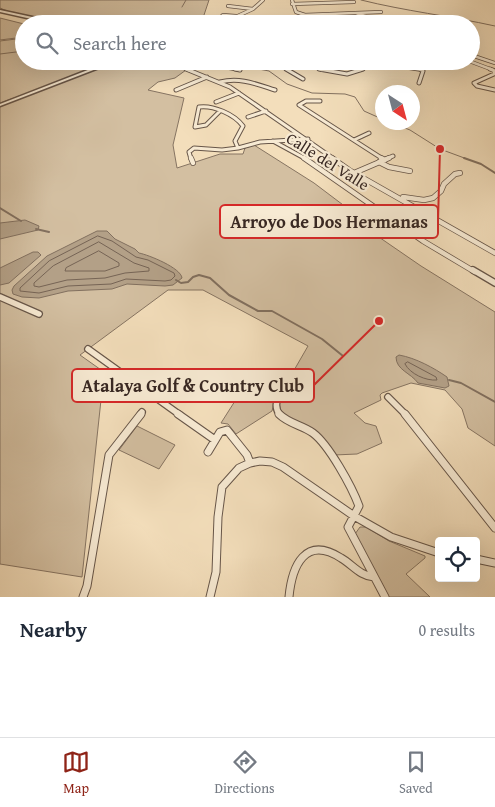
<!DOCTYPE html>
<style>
body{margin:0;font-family:"Gentium Book Plus",serif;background:#f6f6f7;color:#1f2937}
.controls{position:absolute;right:15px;bottom:15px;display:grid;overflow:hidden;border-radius:5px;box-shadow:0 5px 20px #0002}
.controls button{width:45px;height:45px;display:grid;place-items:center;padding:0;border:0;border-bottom:1px solid #e0e1e3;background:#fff;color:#1f2937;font:25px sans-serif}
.compass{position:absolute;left:375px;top:85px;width:45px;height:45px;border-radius:50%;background:#fff;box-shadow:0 5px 20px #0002;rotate:144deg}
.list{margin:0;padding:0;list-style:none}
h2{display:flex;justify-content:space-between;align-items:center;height:65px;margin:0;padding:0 20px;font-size:21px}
h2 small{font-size:16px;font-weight:400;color:#747a83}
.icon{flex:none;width:28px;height:28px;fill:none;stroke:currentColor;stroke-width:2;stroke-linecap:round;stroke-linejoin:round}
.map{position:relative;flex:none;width:495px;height:597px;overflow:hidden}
.search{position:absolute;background:#fff;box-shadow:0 5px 20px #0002;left:15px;right:15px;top:15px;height:55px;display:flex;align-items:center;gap:12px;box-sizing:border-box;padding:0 18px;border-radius:28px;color:#747a83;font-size:19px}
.sheet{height:140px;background:#fff}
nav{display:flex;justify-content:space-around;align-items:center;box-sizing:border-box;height:70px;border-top:1px solid #e0e1e3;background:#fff;font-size:14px;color:#747a83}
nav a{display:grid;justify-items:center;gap:2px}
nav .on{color:#8f2418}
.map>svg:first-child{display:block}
.green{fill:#d3bfa1;stroke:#867462}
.water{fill:#b3a087;stroke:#82705f}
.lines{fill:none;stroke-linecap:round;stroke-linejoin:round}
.shore{stroke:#766455;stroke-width:1}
.stream-far1{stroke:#82705f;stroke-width:1}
.stream{stroke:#82705f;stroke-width:2}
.minor-far4-casing{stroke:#675649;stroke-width:4}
.minor-far3-casing{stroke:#675649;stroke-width:5}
.minor-far2-casing{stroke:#675649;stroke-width:6}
.minor-far1-casing{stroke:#675649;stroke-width:8}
.minor-casing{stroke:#675649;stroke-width:9}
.tertiary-casing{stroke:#675649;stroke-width:3}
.minor-far4{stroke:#f7ead3;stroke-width:2.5}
.minor-far3{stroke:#f7ead3;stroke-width:3}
.minor-far2{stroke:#f7ead3;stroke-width:4.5}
.minor-far1{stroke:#f7ead3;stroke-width:5.5}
.minor{stroke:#f7ead3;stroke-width:7}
.tertiary{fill:#f7ead3;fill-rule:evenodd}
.labels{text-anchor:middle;stroke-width:4.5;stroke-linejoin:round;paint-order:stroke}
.street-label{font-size:16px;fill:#382823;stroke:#f7ead3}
.leader{fill:none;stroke:#d62828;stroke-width:2}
.callout-dot{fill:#d62828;stroke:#f7ead3;stroke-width:2}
.callout{fill:#f7ead3;stroke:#d62828;stroke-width:2}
.callout-label{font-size:18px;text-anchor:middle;font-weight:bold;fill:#382823}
</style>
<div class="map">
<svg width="495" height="597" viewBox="0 0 495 597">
<rect width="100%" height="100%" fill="#f3debb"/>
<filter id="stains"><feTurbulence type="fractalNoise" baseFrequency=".004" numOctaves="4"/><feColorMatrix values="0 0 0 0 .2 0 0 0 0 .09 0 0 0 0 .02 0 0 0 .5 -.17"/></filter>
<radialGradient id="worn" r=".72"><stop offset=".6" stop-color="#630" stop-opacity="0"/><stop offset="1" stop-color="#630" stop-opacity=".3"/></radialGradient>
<path class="green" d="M0,0H209L201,24L66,22L12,13L0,8Z
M0,18L24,24V37L0,40Z
M24,38V61H113L0,104V41Z
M162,61L186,70L175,78L158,82L148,90L184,98L173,145L177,168L220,154H243L245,148L254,145L314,183L363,220L373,233L421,266L495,312V446L468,428L462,409L445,390L411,383L382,393L380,395L381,400L354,413L365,423L376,426L382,443L357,454L334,455L317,432L284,417L278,407L279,401L295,375L293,372L308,346L203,290H168L80,355L104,372L82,577L0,564V106L108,65Z
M249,379L276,395L272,411L236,434L228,424L221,423Z
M137,426L175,445L159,469L119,450Z
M360,527H366L389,541L425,556V558L406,574L430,597H389L355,534Z"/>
<path class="water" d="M25,220L39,226L38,230L0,239V223Z
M97,231H107L115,239L135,249L139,253C149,255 181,268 182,278L173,285L165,286L127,284L112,289L68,291L39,298L22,297L13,294L12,290L14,286L47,256Z
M33,252H38L41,255L9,283L0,285V268Z
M399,355C416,358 434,368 447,377L449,386L445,388L418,383C411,373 396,370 396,357Z"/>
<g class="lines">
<path class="shore" d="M98,236L112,241L136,257L148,260L174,273L175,276L171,280L165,281L126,279L111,284L68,286L39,293L20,291V288L49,261Z
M99,242L134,263L149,268V271L125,273L105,278L67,280L39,287L34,286V283L53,266Z
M99,251L119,263V266L105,271H65L66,268Z
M408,362L436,377L437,380C426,381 410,374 405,364Z"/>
<path class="stream-far1" d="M361,0C405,11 450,16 495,26
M182,7L186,0
M0,54L24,51
M227,63L269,71L287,84L312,93L345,94L355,97L364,111L382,119
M0,103L42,88
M390,122L410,130L440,149L467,159"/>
<path class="stream" d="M464,158L481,164L495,173
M0,208L21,221
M36,229L49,232
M176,280L181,283L188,282L193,277L199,275L210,278L229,295L258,311H272L322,339L343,356
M449,380L461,383L495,402"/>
<g class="minor-far4-casing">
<path id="minor-far4" d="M292,0L296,12L332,24
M292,4L354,2
M228,6L253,9
M356,13L389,24
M303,15L381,12
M217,21L223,15L236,16
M220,24L253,9L263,0
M275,24H280
M471,55L495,63
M167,61L189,70
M272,61L288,70
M302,61L322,70
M469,61L493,70
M371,62L422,70
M186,66H218L240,70
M360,70L371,62L366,61"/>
</g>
<g class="minor-far3-casing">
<path id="minor-far3" d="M186,69L230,87L334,159
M235,69L240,70
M286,69L303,79
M319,69L347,74L363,69
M490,69L495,71L494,74L474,83L477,86L495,90
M220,82C240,77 256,84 275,90
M419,83L423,71L420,69
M176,90L207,77
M320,101H306L299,105L383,159
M216,102L239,93
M220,111L206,125L195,127L199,107C213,105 234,114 243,126L235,141L238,148L260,142L308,139
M248,117L266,111
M354,140L369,133
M273,141L306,159
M191,159L189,152L194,148L222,150L238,148
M386,159L393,156"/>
</g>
<g class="minor-far2-casing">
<path id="minor-far2" d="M191,158L193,163
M304,158L423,241L475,272
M332,158L349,170L495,253
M381,158L385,160
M379,162L389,167L410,171
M354,173L389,158
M403,197L424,200L433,198L441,191L444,184L455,174L460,173"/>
</g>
<g class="minor-far1-casing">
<path id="minor-far1" d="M473,270L495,283
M0,297L39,314
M88,349L180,415
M388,397L406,415
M140,415L142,412
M280,415C270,403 283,388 290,377"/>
</g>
<g class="minor-casing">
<path id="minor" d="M178,414L215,440
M279,414C289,424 302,425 313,433C329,445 352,487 359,506L348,527L385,597
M405,414L495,528
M208,452L220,432L227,430L247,455L250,463
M476,559L495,563
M83,597L87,586L109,455L141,414
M210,597L216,572L218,517L222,487L239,468L250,463L260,461L272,462L283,467L354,516L391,537L439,553
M289,597C292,566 305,535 341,558C353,565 360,576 374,577"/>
</g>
<g class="tertiary-casing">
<path id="tertiary" d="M0,10L60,23L131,24H54L0,12Z
M111,61H117L0,106V104Z"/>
</g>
<use href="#minor-far4" class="minor-far4"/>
<use href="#minor-far3" class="minor-far3"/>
<use href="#minor-far2" class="minor-far2"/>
<use href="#minor-far1" class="minor-far1"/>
<use href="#minor" class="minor"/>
<use href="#tertiary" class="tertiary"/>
</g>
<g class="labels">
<g class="street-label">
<text transform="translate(328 161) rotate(32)" y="6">Calle del Valle</text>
</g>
</g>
<path class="leader" d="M440 149L438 221M379 321L314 385"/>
<g class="callout-dot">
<circle cx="440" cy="149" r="5"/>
<circle cx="379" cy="321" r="5"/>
</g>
<g class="callout">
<rect x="220" y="205" width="218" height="33" rx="5"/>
<rect x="72" y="369" width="242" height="33" rx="5"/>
</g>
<g class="callout-label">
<text x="329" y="228">Arroyo de Dos Hermanas</text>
<text x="193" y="392">Atalaya Golf &amp; Country Club</text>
</g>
<rect width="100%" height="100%" filter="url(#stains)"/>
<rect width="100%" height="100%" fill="url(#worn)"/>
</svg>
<div class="controls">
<button><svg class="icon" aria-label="locate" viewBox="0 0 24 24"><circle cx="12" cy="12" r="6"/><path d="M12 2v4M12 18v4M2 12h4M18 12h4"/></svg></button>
</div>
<svg class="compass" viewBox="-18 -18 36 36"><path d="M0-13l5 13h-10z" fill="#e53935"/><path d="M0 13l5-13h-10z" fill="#747a83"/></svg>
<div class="search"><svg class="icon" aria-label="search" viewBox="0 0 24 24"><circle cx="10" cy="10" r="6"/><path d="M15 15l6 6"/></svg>Search here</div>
</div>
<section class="sheet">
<h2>Nearby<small>0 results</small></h2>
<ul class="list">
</ul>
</section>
<nav>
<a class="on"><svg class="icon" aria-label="map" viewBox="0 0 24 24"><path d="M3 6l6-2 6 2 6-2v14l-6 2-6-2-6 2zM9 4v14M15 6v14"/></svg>Map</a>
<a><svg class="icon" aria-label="directions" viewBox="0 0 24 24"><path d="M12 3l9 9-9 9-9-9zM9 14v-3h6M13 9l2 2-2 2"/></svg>Directions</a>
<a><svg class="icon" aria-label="saved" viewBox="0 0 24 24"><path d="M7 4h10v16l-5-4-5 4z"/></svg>Saved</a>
</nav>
